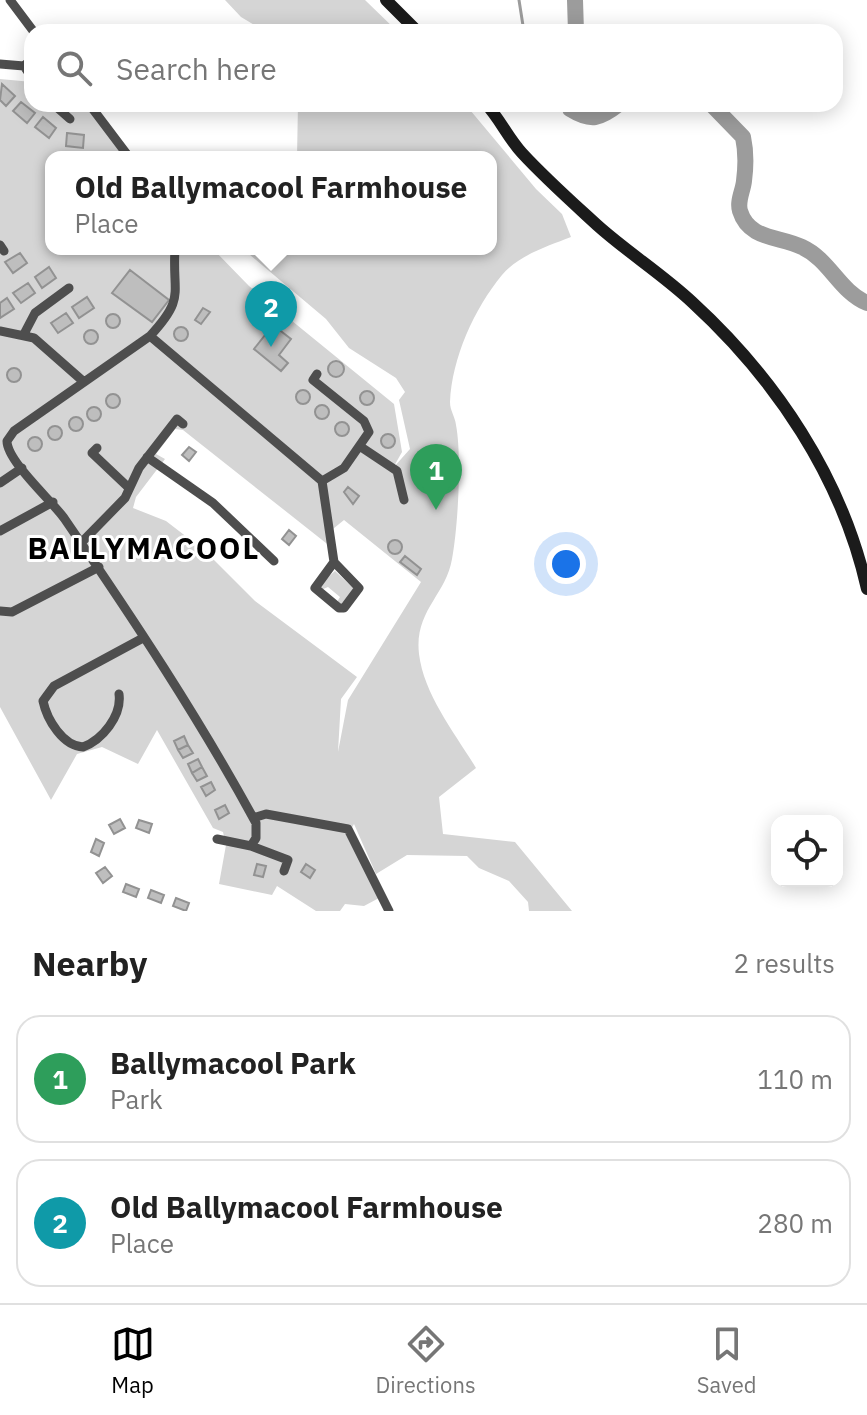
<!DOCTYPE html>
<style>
body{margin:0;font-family:"IBM Plex Sans",sans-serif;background:#f6f6f6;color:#222}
.controls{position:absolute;right:24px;bottom:24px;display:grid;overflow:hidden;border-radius:16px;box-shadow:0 4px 20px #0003}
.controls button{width:72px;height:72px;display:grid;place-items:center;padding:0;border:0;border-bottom:2px solid #e0e0e0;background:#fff;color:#222;font:40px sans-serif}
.you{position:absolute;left:566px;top:564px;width:28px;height:28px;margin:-20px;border:6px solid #fff;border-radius:50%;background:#1a73e8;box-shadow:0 0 0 12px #1a73e833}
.badge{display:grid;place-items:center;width:52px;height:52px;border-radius:50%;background:#000;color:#fff;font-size:26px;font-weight:700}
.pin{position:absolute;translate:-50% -66px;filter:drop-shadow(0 2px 4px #0008)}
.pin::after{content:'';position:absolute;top:42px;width:28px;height:24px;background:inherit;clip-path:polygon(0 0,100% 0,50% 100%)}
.popup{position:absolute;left:45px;top:151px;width:452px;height:104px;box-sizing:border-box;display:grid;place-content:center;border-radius:16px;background:#fff;filter:drop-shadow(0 2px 6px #0005);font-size:26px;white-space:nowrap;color:#767676}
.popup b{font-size:30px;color:#222}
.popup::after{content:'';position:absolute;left:50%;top:100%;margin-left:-16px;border:16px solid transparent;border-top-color:#fff}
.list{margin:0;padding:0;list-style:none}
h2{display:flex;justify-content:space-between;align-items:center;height:104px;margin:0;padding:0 32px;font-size:34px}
h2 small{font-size:26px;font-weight:400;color:#767676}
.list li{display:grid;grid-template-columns:52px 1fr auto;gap:24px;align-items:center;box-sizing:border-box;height:128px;margin:0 16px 16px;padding:0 16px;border:2px solid #e0e0e0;border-radius:24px}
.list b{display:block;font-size:30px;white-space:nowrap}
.list p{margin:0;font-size:26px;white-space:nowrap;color:#767676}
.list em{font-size:26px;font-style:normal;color:#767676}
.icon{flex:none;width:44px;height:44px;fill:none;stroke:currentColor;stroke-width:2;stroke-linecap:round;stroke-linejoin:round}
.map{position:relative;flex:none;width:867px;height:911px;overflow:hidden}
.search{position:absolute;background:#fff;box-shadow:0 4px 20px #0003;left:24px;right:24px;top:24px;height:88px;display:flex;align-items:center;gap:20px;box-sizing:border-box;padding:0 28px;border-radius:24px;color:#767676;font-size:30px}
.sheet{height:392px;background:#fff}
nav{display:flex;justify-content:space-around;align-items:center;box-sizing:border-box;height:112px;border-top:2px solid #e0e0e0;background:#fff;font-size:22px;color:#767676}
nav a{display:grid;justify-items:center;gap:4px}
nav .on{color:#000}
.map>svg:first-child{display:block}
.green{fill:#d5d5d5;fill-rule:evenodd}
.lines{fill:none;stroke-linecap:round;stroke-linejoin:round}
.stream{stroke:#9c9c9c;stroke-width:3}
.river{stroke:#9c9c9c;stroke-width:16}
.building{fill:#bebebe;stroke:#929292;stroke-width:2}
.minor{stroke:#4e4e4e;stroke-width:9}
.secondary{stroke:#1b1b1b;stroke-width:12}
.labels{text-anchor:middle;stroke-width:6;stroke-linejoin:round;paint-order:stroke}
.district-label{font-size:30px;font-weight:bold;letter-spacing:2px;fill:#000;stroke:#fff}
</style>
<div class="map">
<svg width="867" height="911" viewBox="0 0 867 911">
<rect width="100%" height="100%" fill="#fff"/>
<path class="green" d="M225,0H365L398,32H266L241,17Z
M0,79L32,82V104H89L129,157H51V249H213L249,286L394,404L402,452L393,468L410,449L399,400L405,392L396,378L349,348L326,319L243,249H491V157H297L298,104H465L536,189L562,214L571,237C548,246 519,255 502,275C474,309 452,358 450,402C450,411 455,416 456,425C462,456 458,527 452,559C446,595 414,611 419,654C424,695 455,733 476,768L439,797L443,834L515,842L572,911H529L528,902L509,881L479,868L467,856L407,855L376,874L354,824L350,831L379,898L364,906L345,904L340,911H316L277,886L272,895L219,884L226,845L223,832L213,828L157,730L138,764L102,747L77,754L51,800L0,707ZM175,429L183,430L331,547L328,533L344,520L421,582L348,700L338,752L341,699L357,677L255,601L205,551L166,521L133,508L136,497L165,459L156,454Z
M335,571L354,589L341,604L337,602L340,597L328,587L321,590V584Z"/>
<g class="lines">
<path class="stream" d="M519,0L524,32"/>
<path class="river" d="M575,0L576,32
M569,104L570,109C591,122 600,119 619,104
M711,104L743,137C746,151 746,166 744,181C743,191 737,201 740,211C749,240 779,236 802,247C830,260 839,291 867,303"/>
</g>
<path class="building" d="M2,84L15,96L6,106L0,100Z
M21,102L35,113L27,123L13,111Z
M43,117L56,128L49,138L35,127Z
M67,133L84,135L83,148L66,146Z
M20,253L27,263L13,273L5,262Z
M49,267L56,278L42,288L35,277Z
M130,270L169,300L152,322L112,293Z
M28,283L35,293L21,303L13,293Z
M87,297L94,308L79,318L72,307Z
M7,298L14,309L0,318V303Z
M203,308L210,312L201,324L195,320Z
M66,313L73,323L58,333L51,323Z
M106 321a7 7 0 1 1 14 0a7 7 0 1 1-14 0Z
M273,325L291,339L279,355L288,363L281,371L254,349Z
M174 334a7 7 0 1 1 14 0a7 7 0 1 1-14 0Z
M84 337a7 7 0 1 1 14 0a7 7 0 1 1-14 0Z
M328 369a8 8 0 1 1 16 0a8 8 0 1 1-16 0Z
M7 375a7 7 0 1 1 14 0a7 7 0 1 1-14 0Z
M296 397a7 7 0 1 1 14 0a7 7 0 1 1-14 0Z
M360 398a7 7 0 1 1 14 0a7 7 0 1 1-14 0Z
M106 401a7 7 0 1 1 14 0a7 7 0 1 1-14 0Z
M315 412a7 7 0 1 1 14 0a7 7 0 1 1-14 0Z
M87 414a7 7 0 1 1 14 0a7 7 0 1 1-14 0Z
M69 424a7 7 0 1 1 14 0a7 7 0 1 1-14 0Z
M335 429a7 7 0 1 1 14 0a7 7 0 1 1-14 0Z
M48 433a7 7 0 1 1 14 0a7 7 0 1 1-14 0Z
M381 441a7 7 0 1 1 14 0a7 7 0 1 1-14 0Z
M28 444a7 7 0 1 1 14 0a7 7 0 1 1-14 0Z
M189,447L196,452L189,461L182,455Z
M348,487L359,496L353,504L344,492Z
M289,530L296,536L289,545L282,539Z
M388 547a7 7 0 1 1 14 0a7 7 0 1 1-14 0Z
M405,556L421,569L417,575L400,562Z
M184,736L188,745L178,750L174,741Z
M188,745L193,753L183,758L178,750Z
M198,759L202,767L192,773L188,764Z
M202,767L207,776L197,781L192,773Z
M211,782L215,790L206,796L201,787Z
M225,805L229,813L219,819L215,810Z
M120,819L125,828L114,834L109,825Z
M139,820L152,824L149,833L136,828Z
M96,839L104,843L99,856L91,852Z
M257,864L266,866L263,877L254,875Z
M306,864L315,870L310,878L301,872Z
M105,867L112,876L103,883L96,873Z
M126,884L139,889L136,897L123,892Z
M151,890L164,895L161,903L148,898Z
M176,898L189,903L186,911L173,906Z"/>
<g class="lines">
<path class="minor" d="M10,0L34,32
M0,64L24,66L32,59
M24,66L32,78
M53,104L70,119
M89,104L129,157
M0,245L4,251
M0,331L34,338L84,382
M24,334L35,313L69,288
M150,336C186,297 172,295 175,249
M317,374L313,380L364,421L369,432L344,468L322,481L334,562L359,588L344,608H339L315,588L334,562
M361,447L397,471L404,500
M97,448L92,453L129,488
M147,457L213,503L274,561
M0,483L22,468
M0,531L53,502
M81,543L125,498L139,468L177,419L183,424
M0,611L12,612L99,567
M119,694C122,716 102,740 83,747C63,746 47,720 43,701L54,686L143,638
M253,818L266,814L348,829L389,911
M217,839L251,846L256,838V823C199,718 132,617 64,518C51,500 7,461 7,441L14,431L150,336L322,481
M251,846L288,860L284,871"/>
<path class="secondary" d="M386,0L418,32
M486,104C500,119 508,138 522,153C545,178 572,202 597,225C627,252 662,274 692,302C775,378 842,477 867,589"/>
</g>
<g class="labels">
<g class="district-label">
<text x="144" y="559">BALLYMACOOL</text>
</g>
</g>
</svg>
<div class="controls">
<button><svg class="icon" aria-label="locate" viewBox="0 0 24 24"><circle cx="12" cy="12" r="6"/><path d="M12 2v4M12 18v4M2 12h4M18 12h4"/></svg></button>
</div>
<div class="you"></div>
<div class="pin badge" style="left:436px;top:510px;background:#2e9e5b">1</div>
<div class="pin badge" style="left:271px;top:347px;background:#0f9aa8">2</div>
<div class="popup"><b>Old Ballymacool Farmhouse</b>Place</div>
<div class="search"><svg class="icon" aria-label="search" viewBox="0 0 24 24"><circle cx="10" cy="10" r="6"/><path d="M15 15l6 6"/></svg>Search here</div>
</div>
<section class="sheet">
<h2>Nearby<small>2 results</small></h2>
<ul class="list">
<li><span class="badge" style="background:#2e9e5b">1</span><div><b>Ballymacool Park</b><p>Park</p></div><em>110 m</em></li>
<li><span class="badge" style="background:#0f9aa8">2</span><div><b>Old Ballymacool Farmhouse</b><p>Place</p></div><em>280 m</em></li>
</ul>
</section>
<nav>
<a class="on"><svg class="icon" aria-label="map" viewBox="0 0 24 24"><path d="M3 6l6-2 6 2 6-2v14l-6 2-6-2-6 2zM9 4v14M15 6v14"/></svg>Map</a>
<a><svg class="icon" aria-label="directions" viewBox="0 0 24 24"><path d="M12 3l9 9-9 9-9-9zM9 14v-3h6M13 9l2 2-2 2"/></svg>Directions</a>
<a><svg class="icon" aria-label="saved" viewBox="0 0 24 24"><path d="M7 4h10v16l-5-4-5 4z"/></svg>Saved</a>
</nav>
